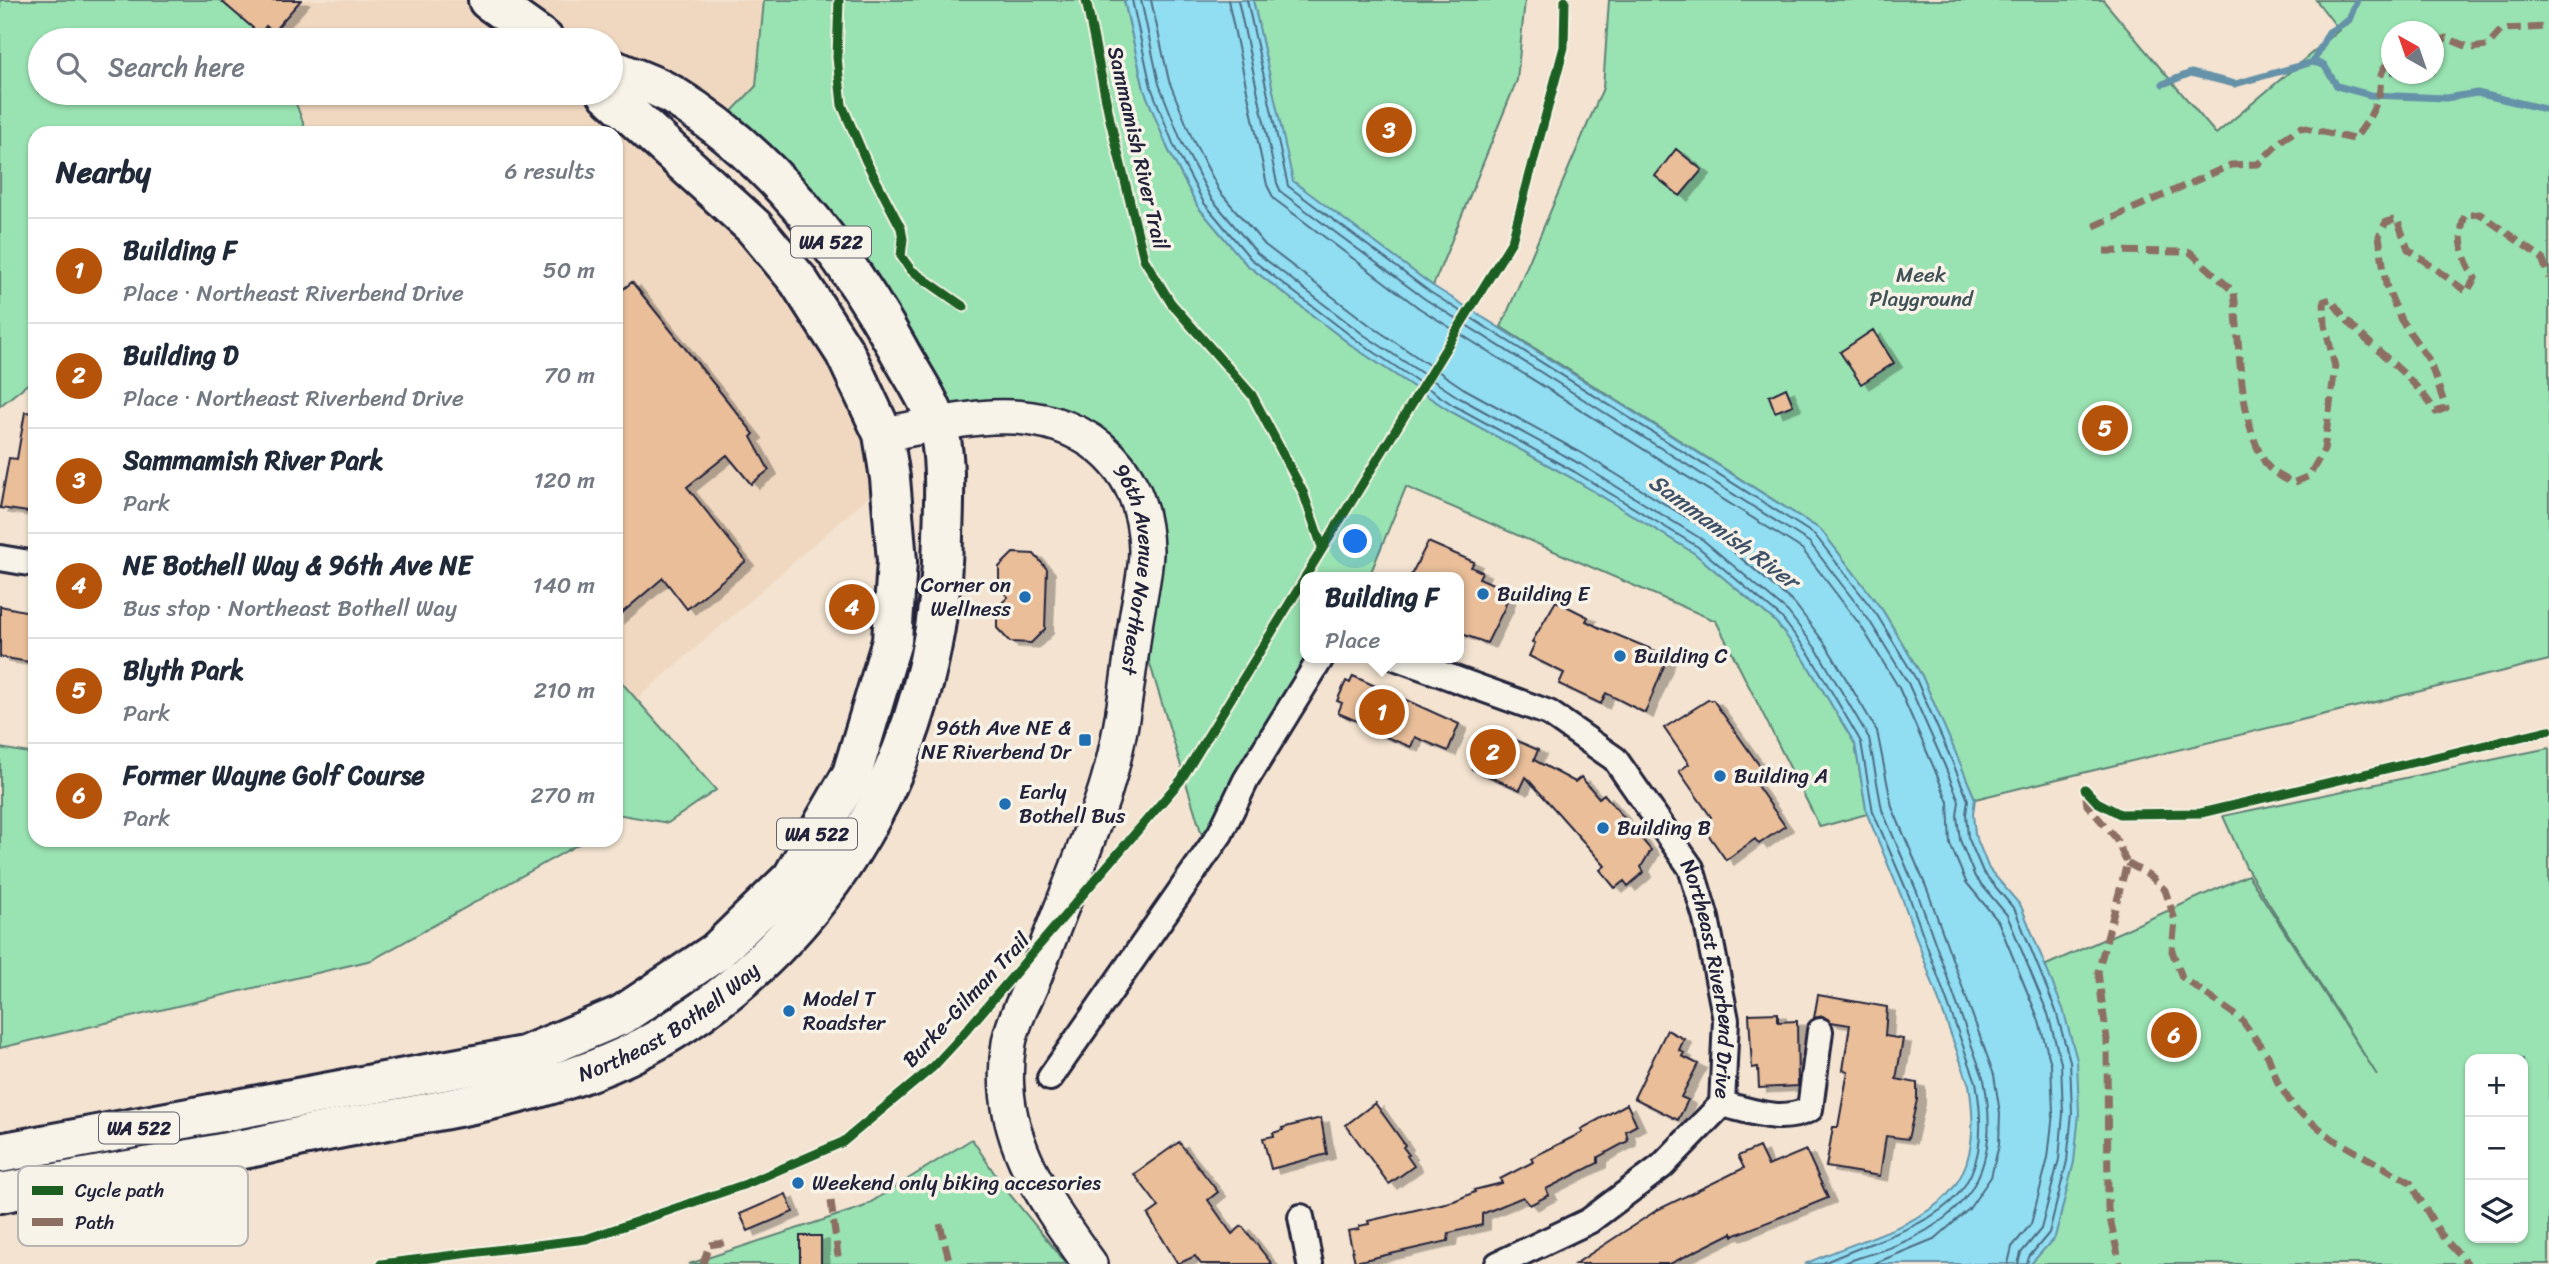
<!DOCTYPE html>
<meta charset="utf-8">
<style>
body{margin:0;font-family:Sriracha,sans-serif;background:#f6f6f7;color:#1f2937}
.controls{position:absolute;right:21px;bottom:21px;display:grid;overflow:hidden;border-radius:14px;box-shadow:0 2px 5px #0004}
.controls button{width:63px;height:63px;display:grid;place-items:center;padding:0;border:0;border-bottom:2px solid #e0e1e3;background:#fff;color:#1f2937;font:35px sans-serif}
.compass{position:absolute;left:2381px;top:21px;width:63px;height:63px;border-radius:50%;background:#fff;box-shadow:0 2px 5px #0004;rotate:320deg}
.you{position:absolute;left:1356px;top:542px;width:24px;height:24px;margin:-18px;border:5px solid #fff;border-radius:50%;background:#1a73e8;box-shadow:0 0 0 10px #1a73e833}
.badge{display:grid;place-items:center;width:46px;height:46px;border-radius:50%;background:#b45309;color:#fff;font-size:23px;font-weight:700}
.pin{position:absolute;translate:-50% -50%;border:4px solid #fff;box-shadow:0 2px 7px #0006}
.popup{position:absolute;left:1300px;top:572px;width:164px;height:91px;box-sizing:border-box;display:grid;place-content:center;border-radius:14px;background:#fff;filter:drop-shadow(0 2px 5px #0005);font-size:23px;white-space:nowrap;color:#747a83}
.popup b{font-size:26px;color:#1f2937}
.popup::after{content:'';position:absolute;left:50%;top:100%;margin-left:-14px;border:14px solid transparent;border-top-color:#fff}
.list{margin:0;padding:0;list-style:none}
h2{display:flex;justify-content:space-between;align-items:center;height:91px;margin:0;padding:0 28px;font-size:30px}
h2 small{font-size:23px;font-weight:400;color:#747a83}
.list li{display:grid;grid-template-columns:46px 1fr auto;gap:21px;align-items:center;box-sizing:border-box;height:105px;padding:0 28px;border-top:2px solid #e0e1e3}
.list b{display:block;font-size:26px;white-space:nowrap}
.list p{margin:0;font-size:23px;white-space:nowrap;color:#747a83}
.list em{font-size:23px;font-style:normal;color:#747a83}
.icon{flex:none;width:38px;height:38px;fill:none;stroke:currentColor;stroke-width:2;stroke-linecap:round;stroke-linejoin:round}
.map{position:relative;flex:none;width:2549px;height:1264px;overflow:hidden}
.search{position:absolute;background:#fff;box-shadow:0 2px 5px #0004;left:28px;top:28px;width:595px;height:77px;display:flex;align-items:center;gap:18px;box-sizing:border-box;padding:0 24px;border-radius:38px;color:#747a83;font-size:26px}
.panel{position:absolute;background:#fff;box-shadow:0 2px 5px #0004;left:28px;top:126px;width:595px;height:721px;border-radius:21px}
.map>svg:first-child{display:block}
.built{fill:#f0d8c0}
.green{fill:#99e2b1;stroke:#5e8276;stroke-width:2;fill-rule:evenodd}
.water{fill:#91ddf1;stroke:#6592a8;stroke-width:2}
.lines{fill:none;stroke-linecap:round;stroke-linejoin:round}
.shore{stroke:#4e6d84;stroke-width:2}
.stream{stroke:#6592a8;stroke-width:7}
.building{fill:#e9be99;stroke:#22223b;stroke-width:2;filter:url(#shadow)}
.street-casing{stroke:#22223b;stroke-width:30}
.secondary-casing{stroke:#22223b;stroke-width:38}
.primary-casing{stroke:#22223b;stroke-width:44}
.street{stroke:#f7f3e8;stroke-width:24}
.secondary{stroke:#f7f3e8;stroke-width:33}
.primary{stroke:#f7f3e8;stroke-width:38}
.quiet{stroke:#8d6e63;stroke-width:7;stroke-dasharray:14 7;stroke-linecap:butt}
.cycleway-casing{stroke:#f7f3e8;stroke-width:13}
.cycleway{stroke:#1b5e20;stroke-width:9}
.poi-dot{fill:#1f6fb2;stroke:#f7f3e8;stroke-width:2.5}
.labels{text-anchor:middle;stroke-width:7;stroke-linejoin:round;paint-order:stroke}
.shield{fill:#f7f3e8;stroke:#62616f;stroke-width:2}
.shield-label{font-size:19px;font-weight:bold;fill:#22223b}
.street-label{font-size:21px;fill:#22223b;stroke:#f7f3e8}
.park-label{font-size:21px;fill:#405258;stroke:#f7f3e8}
.poi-label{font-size:21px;fill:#22223b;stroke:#f7f3e8;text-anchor:start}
.water-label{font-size:23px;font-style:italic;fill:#3e5168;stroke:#f7f3e8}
.key{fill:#f7f3e8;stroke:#b7b4b4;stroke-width:2}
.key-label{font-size:19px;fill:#22223b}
</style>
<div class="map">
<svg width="2549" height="1264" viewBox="0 0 2549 1264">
<defs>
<filter id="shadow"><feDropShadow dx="8" dy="4.5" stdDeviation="0" flood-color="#0004"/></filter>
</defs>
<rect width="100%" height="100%" fill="#f3e3d0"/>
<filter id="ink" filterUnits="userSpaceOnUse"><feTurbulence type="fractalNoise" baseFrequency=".0143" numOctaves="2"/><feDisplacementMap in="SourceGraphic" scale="14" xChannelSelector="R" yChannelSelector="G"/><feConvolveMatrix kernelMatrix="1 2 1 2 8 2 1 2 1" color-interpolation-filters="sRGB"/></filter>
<g filter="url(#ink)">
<path class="built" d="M232,0H764V4L756,86L718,126L611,69V40H272L268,28Z
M292,93H607L798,280L890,478L636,700L616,676V133H307Z"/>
<path class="green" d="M0,0H232L268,28L272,40H40V93H292L307,133H35V378L0,406Z
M764,0H1124L1144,89L1168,149L1198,207L1246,264L1355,348L1450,411L1572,478L1694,553L1775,621L1804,659L1855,744L1867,814L1820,827L1716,621L1406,487L1369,577H1305V658H1332L1205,845L1136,618L1137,494L1075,432L938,425L920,386L718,126L756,86Z
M1253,0H1525L1517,80L1433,286L1292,181Z
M1609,0H2103L2216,134L2339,30L2316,0H2549V660L1975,799L1922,676L1883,611L1821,530L1501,327L1603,88ZM2392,32H2434V74H2392Z
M616,676L716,790L668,823L616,814Z
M0,748L35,754V840L584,841L372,960L0,1048Z
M2549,748V1264H1895L2024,1142L2044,966L2248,875L2377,1075L2246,867L2223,816ZM2470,1059H2523V1238H2470Z
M972,1139L1002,1185L1067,1264H689L863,1207Z"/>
<path class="water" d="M1124,0H1253L1293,181L1433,286L1821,530L1883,611L1922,676L1958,758L1975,799L1973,814L1975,834L1989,869L2021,906L2063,1009L2077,1060L2079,1114L2074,1162L2055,1237L2031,1264H1805C1901,1220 1991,1220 1969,1085L1902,898L1867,814L1855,744L1804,659L1775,621L1694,553L1572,478L1450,411L1355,348L1246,264L1198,207L1168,149L1144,89Z"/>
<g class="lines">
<path class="shore" d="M1132,0L1151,87L1174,146L1204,203L1251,259L1359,342L1453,405L1575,472L1698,547L1781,617L1810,655L1861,742L1873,812L1909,896L1976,1082C2000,1218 1918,1220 1821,1264
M1141,0L1159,84L1182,143L1211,198L1257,253L1364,335L1458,397L1580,464L1703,540L1788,612L1817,650L1869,738L1882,810L1917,892L1984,1080C2000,1161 1976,1212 1899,1244C1881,1252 1861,1256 1842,1264
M1151,0L1169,81L1192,138L1220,192L1265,245L1371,326L1463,388L1585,455L1710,532L1795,604L1826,645L1877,731L1892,807L1927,889L1994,1075L2000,1113L1999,1145L1991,1177L1969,1209L1936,1238L1873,1264
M1228,0L1267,185L1274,199L1419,308L1802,549L1861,626L1899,688L1934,768L1948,802L1950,844L1966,882L1998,921L2038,1018L2051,1064L2053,1113L2048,1158L2031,1224L2012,1247L2008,1264
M1238,0L1277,183L1281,192L1425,299L1809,542L1869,620L1908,683L1944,764L1959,801L1957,816L1960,840L1975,877L2007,915L2048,1014L2061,1063L2063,1113L2059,1159L2041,1229L2021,1253L2018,1264
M1247,0L1288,186L1430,292L1815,535L1877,615L1916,679L1952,761L1968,800L1966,814L1968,837L1983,872L2015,910L2056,1011L2070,1061L2072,1113L2067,1161L2049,1233L2029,1257L2027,1264"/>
<path class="stream" d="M2313,62L2329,32L2349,20L2357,0
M2163,84L2191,73L2235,84L2313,62L2324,65L2337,86L2370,95L2446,98L2477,93L2549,110"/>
</g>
<path class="building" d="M220,0H301L273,32L266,26L260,34Z
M1676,149L1702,170L1680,196L1655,176Z
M632,282L754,434L751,437L769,470L751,484L727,455L687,487L746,561L687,609L663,578L616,618V295Z
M1873,330L1894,363L1861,384L1840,352Z
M1786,388L1793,405L1775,412L1769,396Z
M25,412L35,413V513L0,508L9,458L17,459Z
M1428,542L1474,562L1471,567L1482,572L1479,578L1509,591L1505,607L1487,643L1459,633V577H1410Z
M1013,553L1034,554L1047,569L1045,629L1031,643L1010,642L997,628V608L1008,597L999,587V567Z
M1556,601L1588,617L1586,621L1600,628L1668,656L1645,713L1606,693L1601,704L1559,684L1564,673L1529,656L1535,643L1532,642Z
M0,606L35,613V663L0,657Z
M1353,676L1459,724L1448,751L1415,737L1411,747L1361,727L1362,723L1338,713L1342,703L1337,701L1346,681L1350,683Z
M1708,700H1713L1764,772L1753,780L1785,826L1759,844L1755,839L1726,860L1701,824L1711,817L1679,771L1689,764L1664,728Z
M1490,729L1538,750L1534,760L1575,782L1581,777L1599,798L1604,794L1651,850L1641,867L1644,872L1628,886L1624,881L1615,888L1600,870L1605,866L1526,777L1520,790L1472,769Z
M1818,995L1887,1007L1885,1036L1903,1039L1896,1079L1917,1083V1100L1908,1139L1886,1136L1880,1176L1826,1167L1833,1127H1838L1848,1071L1843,1070L1850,1025L1831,1022L1823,1016L1814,1018Z
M1778,1013V1022L1797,1021L1798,1086L1759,1088L1758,1067L1752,1068L1749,1014Z
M1667,1030L1684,1039L1679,1050L1684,1053L1682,1056L1698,1064L1681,1097L1688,1100L1678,1120L1634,1098Z
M1375,1103L1405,1145L1403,1147L1409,1155L1407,1156L1414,1166L1389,1184L1346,1125Z
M1627,1104L1637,1125L1626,1131L1628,1141L1598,1157V1163L1546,1189L1549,1195L1530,1205L1523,1197L1482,1214V1225L1449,1233L1448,1241L1355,1262L1348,1231L1359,1229V1226L1369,1224L1368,1221L1454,1201L1475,1192L1474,1190L1502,1183L1500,1179L1533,1162L1531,1158L1583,1132L1581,1129Z
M1321,1118L1327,1154L1271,1169L1263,1138L1274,1136L1273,1133L1283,1130L1282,1128Z
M1179,1142L1218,1192L1208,1200L1232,1234L1242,1226L1272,1264H1201L1195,1256L1178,1264L1148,1215L1159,1207L1134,1174Z
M1759,1147L1768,1166L1806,1150L1828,1198L1733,1236L1732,1233L1670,1264H1575L1657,1210L1744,1168L1738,1156Z
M786,1194L793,1212L748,1231L740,1214Z
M800,1236H821V1264H800Z"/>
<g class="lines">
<g class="street-casing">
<g id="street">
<path d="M0,558L35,564"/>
<path id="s1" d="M1397,658L1549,713L1615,759L1691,868L1706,918L1726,1020L1722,1104L1662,1166L1589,1221L1498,1264"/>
<path d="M1050,1078L1220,834L1246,780L1321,658"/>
<path d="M1722,1104C1752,1111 1781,1124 1810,1109L1820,1031"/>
<path d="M1301,1217L1310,1264"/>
</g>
</g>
<g class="secondary-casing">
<g id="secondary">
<path id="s2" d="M883,434C918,428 956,419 992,417C1079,413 1144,460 1146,550C1146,575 1138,602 1135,627C1127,685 1121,745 1102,800C1082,859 1057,917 1035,976C1027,997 1013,1020 1009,1043C994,1131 1042,1197 1090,1264"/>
</g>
</g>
<g class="primary-casing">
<g id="primary">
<path d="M488,0L544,40"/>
<path d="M0,1153L524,1056L622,1015L716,952L792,878L852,774L892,641L897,561L890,478L883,434L845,353L798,280L754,227L607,93"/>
<path id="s3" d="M0,1193C81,1178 162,1165 243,1149C271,1144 299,1136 327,1131C442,1109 571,1095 672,1031C843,923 940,737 943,536C944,503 947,454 937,423C928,396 910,372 897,347C842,249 769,154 672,95C653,84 631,77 611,69"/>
</g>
</g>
<use href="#street" class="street"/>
<use href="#secondary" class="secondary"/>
<use href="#primary" class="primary"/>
<path class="quiet" d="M2434,44L2446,38L2471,48L2487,46L2502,29L2549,27
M2094,226L2231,165L2258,164L2283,139L2302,127L2353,139C2363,131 2379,103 2380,89C2381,76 2379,76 2387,63L2392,61
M2104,251L2190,252L2234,292C2240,343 2238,421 2266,464C2271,472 2284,478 2293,483L2309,476L2324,450L2335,367L2325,325L2324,301L2331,299C2358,342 2407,366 2436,412L2446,408L2429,360L2401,320L2386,285L2379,236L2386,222L2397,219L2408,249L2467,292L2475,278C2462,257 2457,238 2465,215L2480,214L2542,258L2549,278
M2086,797L2087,805L2115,837L2127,863L2098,972L2107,1040L2108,1209L2120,1264
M2127,863L2149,875L2165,890L2175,920L2172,951L2182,977L2241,1019L2268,1056L2278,1083L2295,1109L2333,1139L2410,1182L2441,1235L2468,1264
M831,1201L839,1264
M940,1224L950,1264
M703,1264L709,1245L730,1242"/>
<g class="cycleway-casing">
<path id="cycleway" d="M839,0L837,57L842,105L866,161L901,228L903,239L901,256L911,270L964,307
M1086,0L1110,120L1144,259L1171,303L1252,395L1303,492L1322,547
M1305,577L1512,241L1564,47L1565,0
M2085,789L2097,802L2120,814L2201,813L2549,730
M381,1264L586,1239L746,1184L843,1142L933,1067L958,1040L1181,780L1305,578"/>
</g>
<use href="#cycleway" class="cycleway"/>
</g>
</g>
<g class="poi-dot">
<circle cx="1483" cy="594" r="7"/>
<circle cx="1025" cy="597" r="7"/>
<circle cx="1620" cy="656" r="7"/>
<rect x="1078" y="733" width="14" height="14" rx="3.5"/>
<circle cx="1720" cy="776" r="7"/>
<circle cx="1005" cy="804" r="7"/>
<circle cx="1603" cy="828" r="7"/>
<circle cx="789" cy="1011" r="7"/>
<circle cx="798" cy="1183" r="7"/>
</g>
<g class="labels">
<g class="shield">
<rect x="791" y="226.5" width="80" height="31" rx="5"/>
<rect x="777" y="818.5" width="80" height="31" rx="5"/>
<rect x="99" y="1112.5" width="80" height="31" rx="5"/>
</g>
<g class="shield-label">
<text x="831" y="249">WA 522</text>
<text x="817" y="841">WA 522</text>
<text x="139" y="1135">WA 522</text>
</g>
<g class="street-label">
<text transform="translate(1138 148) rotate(77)" y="7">Sammamish River Trail</text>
<text dy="7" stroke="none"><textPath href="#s2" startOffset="359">96th Avenue Northeast</textPath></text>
<text dy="7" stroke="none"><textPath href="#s1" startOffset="488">Northeast Riverbend Drive</textPath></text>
<text transform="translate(966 1000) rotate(-47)" y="7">Burke-Gilman Trail</text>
<text dy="7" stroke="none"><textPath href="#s3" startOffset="696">Northeast Bothell Way</textPath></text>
</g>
<g class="park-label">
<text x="1921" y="282">Meek<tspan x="1921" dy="24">Playground</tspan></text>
</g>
<g class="poi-label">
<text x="1011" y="592" text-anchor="end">Corner on<tspan x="1011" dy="24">Wellness</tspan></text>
<text x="1497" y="601">Building E</text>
<text x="1634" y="663">Building C</text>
<text x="1071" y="735" text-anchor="end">96th Ave NE &amp;<tspan x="1071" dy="24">NE Riverbend Dr</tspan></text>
<text x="1734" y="783">Building A</text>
<text x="1019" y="799">Early<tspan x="1019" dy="24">Bothell Bus</tspan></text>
<text x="1617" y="835">Building B</text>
<text x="803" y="1006">Model T<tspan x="803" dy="24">Roadster</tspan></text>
<text x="812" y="1190">Weekend only biking accesories</text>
</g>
<g class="water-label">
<text transform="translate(1724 531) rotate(36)" y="8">Sammamish River</text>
</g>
</g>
<rect x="18" y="1166" width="230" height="80" rx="10" class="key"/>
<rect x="32" y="1186" width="31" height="9" fill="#1b5e20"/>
<rect x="32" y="1218" width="31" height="8" fill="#8d6e63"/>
<g class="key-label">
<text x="75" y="1197">Cycle path</text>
<text x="75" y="1229">Path</text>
</g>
</svg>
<div class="controls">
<button>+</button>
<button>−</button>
<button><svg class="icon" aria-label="layers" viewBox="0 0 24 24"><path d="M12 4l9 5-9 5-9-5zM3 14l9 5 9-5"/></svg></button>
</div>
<svg class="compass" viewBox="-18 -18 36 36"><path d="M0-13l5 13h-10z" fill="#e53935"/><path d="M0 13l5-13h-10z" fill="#747a83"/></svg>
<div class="you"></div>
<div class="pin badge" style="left:1382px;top:712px">1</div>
<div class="popup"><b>Building F</b>Place</div>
<div class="pin badge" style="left:1493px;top:752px">2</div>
<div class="pin badge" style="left:1389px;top:130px">3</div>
<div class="pin badge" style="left:852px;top:607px">4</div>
<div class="pin badge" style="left:2105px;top:428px">5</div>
<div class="pin badge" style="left:2174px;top:1035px">6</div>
<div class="search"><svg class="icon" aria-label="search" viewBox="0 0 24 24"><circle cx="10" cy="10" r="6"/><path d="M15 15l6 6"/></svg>Search here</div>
<section class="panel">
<h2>Nearby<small>6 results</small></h2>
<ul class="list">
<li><span class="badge">1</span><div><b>Building F</b><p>Place · Northeast Riverbend Drive</p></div><em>50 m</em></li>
<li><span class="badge">2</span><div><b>Building D</b><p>Place · Northeast Riverbend Drive</p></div><em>70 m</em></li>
<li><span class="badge">3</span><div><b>Sammamish River Park</b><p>Park</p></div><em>120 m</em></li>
<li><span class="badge">4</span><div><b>NE Bothell Way &amp; 96th Ave NE</b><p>Bus stop · Northeast Bothell Way</p></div><em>140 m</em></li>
<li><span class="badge">5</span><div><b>Blyth Park</b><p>Park</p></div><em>210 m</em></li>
<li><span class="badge">6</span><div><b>Former Wayne Golf Course</b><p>Park</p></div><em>270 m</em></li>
</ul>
</section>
</div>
